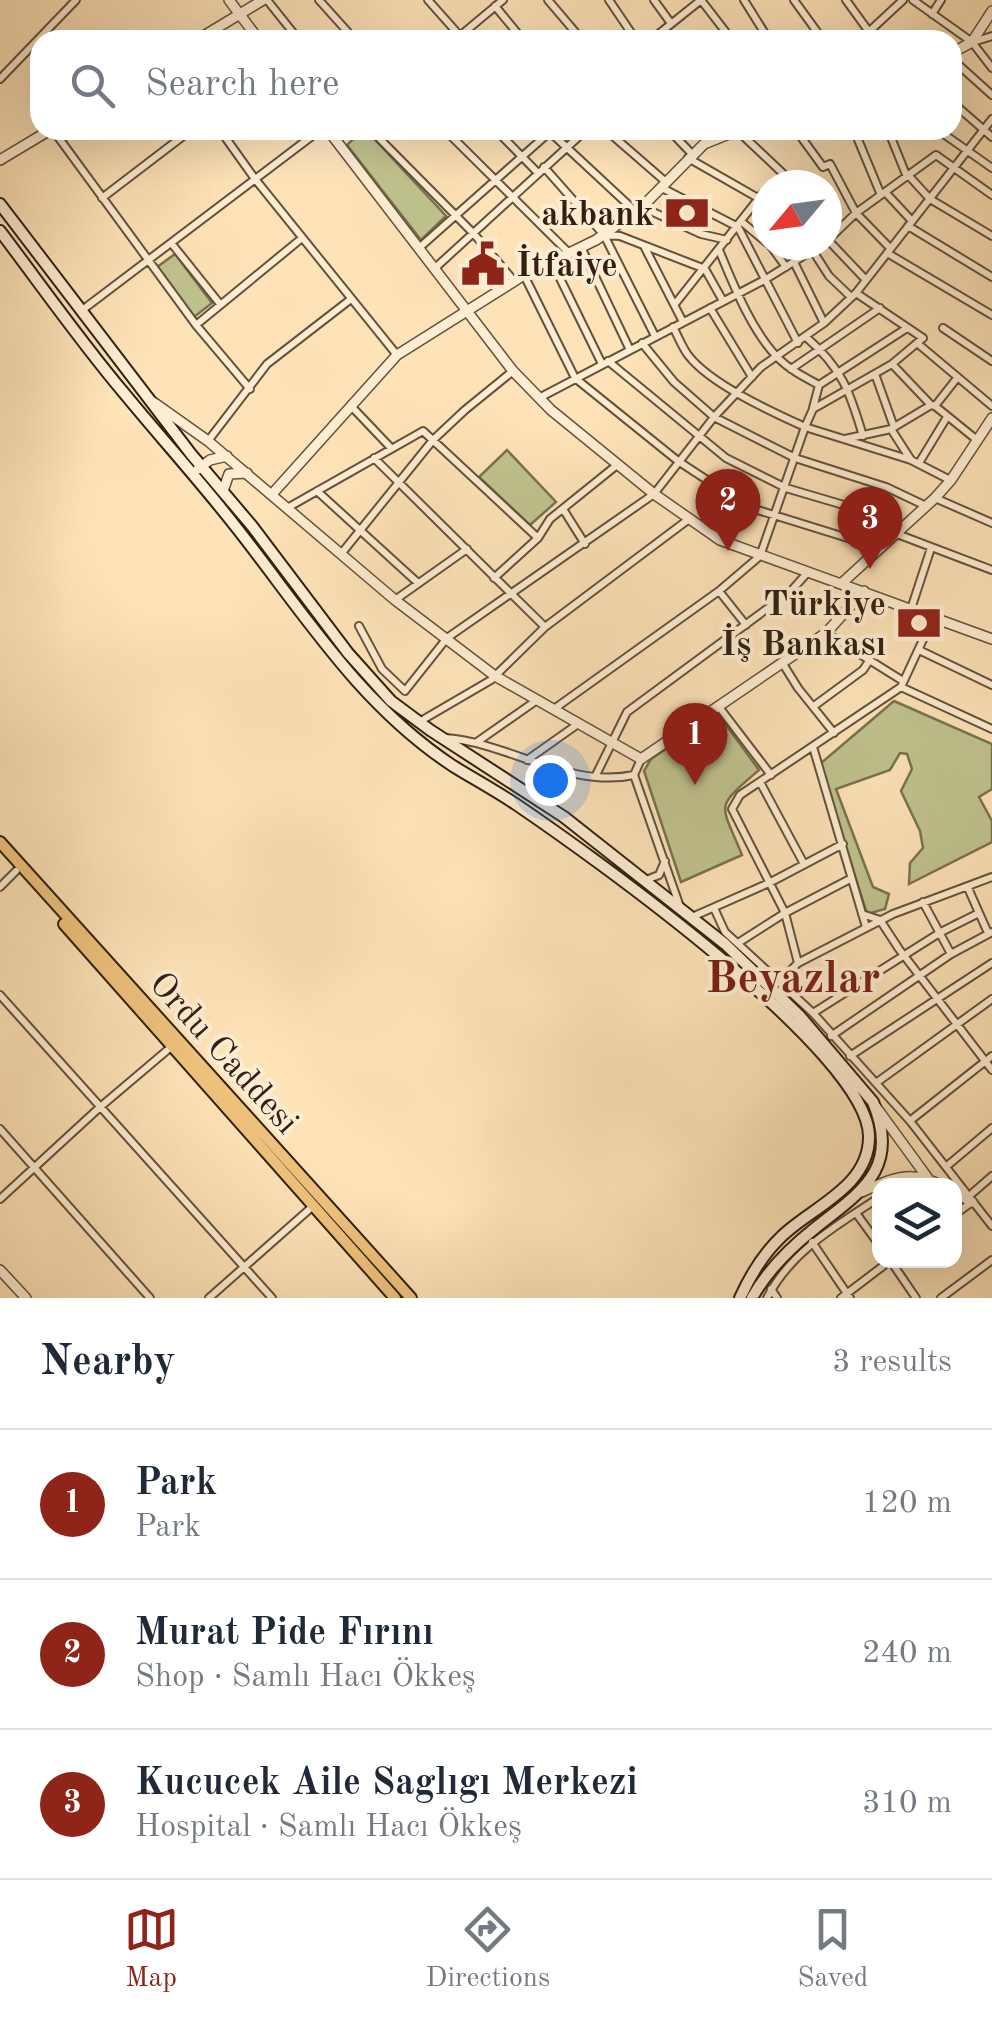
<!DOCTYPE html>
<meta charset="utf-8">
<style>
body{margin:0;font-family:"Old Standard TT",serif;background:#f6f6f7;color:#1f2937}
.controls{position:absolute;right:30px;bottom:30px;display:grid;overflow:hidden;border-radius:20px;box-shadow:0 10px 40px #0002}
.controls button{width:90px;height:90px;display:grid;place-items:center;padding:0;border:0;border-bottom:2px solid #e0e1e3;background:#fff;color:#1f2937;font:50px sans-serif}
.compass{position:absolute;left:752px;top:170px;width:90px;height:90px;border-radius:50%;background:#fff;box-shadow:0 10px 40px #0002;rotate:241deg}
.you{position:absolute;left:550px;top:780px;width:35px;height:35px;margin:-25px;border:8px solid #fff;border-radius:50%;background:#1a73e8;box-shadow:0 0 0 15px #1a73e833}
.badge{display:grid;place-items:center;width:65px;height:65px;border-radius:50%;background:#8f2418;color:#fff;font-size:32px;font-weight:700}
.pin{position:absolute;translate:-50% -82px;filter:drop-shadow(0 2px 5px #0008)}
.pin::after{content:'';position:absolute;top:52px;width:35px;height:30px;background:inherit;clip-path:polygon(0 0,100% 0,50% 100%)}
.list{margin:0;padding:0;list-style:none}
h2{display:flex;justify-content:space-between;align-items:center;height:130px;margin:0;padding:0 40px;font-size:42px}
h2 small{font-size:32px;font-weight:400;color:#747a83}
.list li{display:grid;grid-template-columns:65px 1fr auto;gap:30px;align-items:center;box-sizing:border-box;height:150px;padding:0 40px;border-top:2px solid #e0e1e3}
.list b{display:block;font-size:38px;white-space:nowrap}
.list p{margin:0;font-size:32px;white-space:nowrap;color:#747a83}
.list em{font-size:32px;font-style:normal;color:#747a83}
.icon{flex:none;width:55px;height:55px;fill:none;stroke:currentColor;stroke-width:2;stroke-linecap:round;stroke-linejoin:round}
.map{position:relative;flex:none;width:992px;height:1298px;overflow:hidden}
.search{position:absolute;background:#fff;box-shadow:0 10px 40px #0002;left:30px;right:30px;top:30px;height:110px;display:flex;align-items:center;gap:25px;box-sizing:border-box;padding:0 35px;border-radius:30px;color:#747a83;font-size:38px}
.sheet{height:580px;background:#fff}
nav{display:flex;justify-content:space-around;align-items:center;box-sizing:border-box;height:140px;border-top:2px solid #e0e1e3;background:#fff;font-size:28px;color:#747a83}
nav a{display:grid;justify-items:center;gap:5px}
nav .on{color:#8f2418}
.map>svg:first-child{display:block}
.green{fill:#c0c38f;stroke:#787250;stroke-width:2.5}
.lines{fill:none;stroke-linecap:round;stroke-linejoin:round}
.minor-casing{stroke:#64513b;stroke-width:10}
.tertiary-casing{stroke:#64513b;stroke-width:12}
.secondary-casing{stroke:#302011;stroke-width:14}
.primary-casing{stroke:#302011;stroke-width:14}
.minor{stroke:#feedd2;stroke-width:6}
.tertiary{stroke:#feedd2;stroke-width:9}
.secondary{stroke:#feedd2;stroke-width:10}
.primary{stroke:#efc27c;stroke-width:10}
.labels{text-anchor:middle;stroke-width:8;stroke-linejoin:round;paint-order:stroke}
.poi-label{font-size:35px;font-weight:bold;fill:#302011;stroke:#feedd2;text-anchor:end}
.street-label{font-size:35px;fill:#302011;stroke:#feedd2}
.district-label{font-size:45px;font-weight:bold;fill:#7a1f14;stroke:#feedd2}
</style>
<div class="map">
<svg width="992" height="1298" viewBox="0 0 992 1298">
<rect width="100%" height="100%" fill="#fee3b9"/>
<filter id="stains"><feTurbulence type="fractalNoise" baseFrequency=".002" numOctaves="4"/><feColorMatrix values="0 0 0 0 .2 0 0 0 0 .09 0 0 0 0 .02 0 0 0 .5 -.17"/></filter>
<radialGradient id="worn" r=".72"><stop offset=".6" stop-color="#630" stop-opacity="0"/><stop offset="1" stop-color="#630" stop-opacity=".3"/></radialGradient>
<path class="green" d="M362,130H366L446,216L421,240L347,145Z
M175,254L212,303L194,317L157,267Z
M507,450L556,502L530,525L479,477Z
M894,701L992,744V789L979,797L992,821V842L909,884L910,863L923,848L920,831L901,791L912,769L907,754L900,753L890,770L836,789L873,887L889,894L885,909L867,914L820,764Z
M718,714L759,770C714,809 720,801 742,855L681,882L644,771L651,759Z"/>
<g class="lines">
<g class="minor-casing">
<path id="minor" d="M267,0L299,40
M319,0L355,40
M428,0L460,36
M548,0L582,40
M609,0L636,40
M654,0L670,22
M701,0L732,40
M744,0L769,40
M794,0L823,40
M846,0L875,40
M913,0L972,42L992,68
M495,6L523,40
M932,14L941,0
M455,40L503,0
M651,40L701,0
M860,40L903,0
M973,42L992,36
M952,59L992,95
M0,79L76,0
M952,102L992,137
M53,130L196,325L250,389
M220,130L255,179L397,355
M371,130L474,234L514,281
M445,130L570,254
M496,130L538,173
M606,130L667,183
M669,130L692,154
M796,130L823,167L830,164L856,213L890,248
M854,130L881,195
M888,130L907,177
M938,130L992,168
M549,131L635,211
M738,131L795,185
M335,140L349,130
M688,158L758,198
M544,167L604,235L655,336
M909,176L930,199L992,236
M662,188L738,227L798,343
M885,192L912,221
M102,198L191,130
M642,207L701,234L727,240
M742,222L767,243
M827,224L834,234
M908,226L992,277
M605,235L620,236L705,269L723,301
M828,240L866,280
M827,241L856,213L936,155L992,195
M172,244L220,304
M770,245L786,267
M419,248L552,130
M645,248L683,322
M582,249L630,350
M719,250C734,286 751,330 778,358C790,370 804,377 819,385L907,328
M813,251L829,276L851,297
M887,253L992,315
M552,262L602,364
M794,262L824,323
M434,269L586,130
M524,275L575,378L678,461L748,507L880,548
M675,304L762,194L767,198
M710,308L752,377
M81,311L320,130
M196,325L302,238
M673,327C678,336 682,347 688,355C710,384 772,412 805,427L813,409L892,364L923,338L856,293
M943,328L992,361
M806,337C842,368 850,392 863,436
M642,343L674,382L714,417L795,458L886,487L926,506
M917,343L992,406
M608,361L726,458L786,488L847,506L903,528
M892,364L931,405
M791,369L880,308
M875,374L894,427
M539,398L766,279L821,245
M935,406L977,440
M352,407L391,448
M813,408L819,385
M891,429L911,460
M845,439L891,429L931,405L935,406L957,378
M208,441L267,364L351,299
M374,458L545,627L689,519
M919,463L947,417
M317,491L418,583
M935,498L992,523
M289,507L423,431L538,538
M563,509L585,544
M897,534L992,570
M341,554L433,440L465,410L513,371
M494,578L538,538L550,519L617,465
M719,591L746,625
M395,600L467,549
M911,609L931,548
M359,626L382,669L405,691L447,638L654,494L714,417L761,367L824,323L856,293L992,119
M826,633L903,681
M919,650L992,685
M783,664L798,688L834,733
M901,687L992,729
M814,706L863,670L869,661
M719,707L771,775
M554,709L719,591L760,556L805,427L911,460L950,480
M419,722L491,680L545,627
M446,738C510,743 569,789 634,775
M477,742L537,700
M813,747L866,927
M641,759L634,775L679,904
M527,760L578,724
M595,777L627,712L791,591L808,572
M760,782L804,864
M646,880L659,875L665,861
M0,887L16,871
M968,888L988,933
M923,902L951,954
M714,908L725,932L813,1013L910,1121L992,1226
M862,914L880,920L899,949L992,1070
M692,917L769,883L843,844
M738,943L785,913L850,879
M798,963L785,913L732,809L740,795L901,687L933,618
M781,980L798,963L893,914L992,877
M0,995L272,1298
M813,1013L941,932L979,913
M831,1036L951,954L992,932
M850,1056L992,963
M876,1083L992,999
M911,1120L992,1056
M0,1129L150,1298
M947,1166L992,1128
M968,1197L992,1176
M0,1199L99,1108L171,1047
M856,1213L880,1246
M954,1215L972,1202
M812,1242L850,1298
M890,1260L916,1298
M771,1289L777,1298
M209,1298L312,1207
M767,1298C791,1251 837,1225 880,1197
M841,1298L891,1260
M941,1298L992,1260"/>
</g>
<g class="tertiary-casing">
<path id="tertiary" d="M229,0L259,40
M197,40L263,0
M952,53L972,42L992,11
M328,130L513,371L551,410L654,494L720,540L992,639
M0,160L50,130
M153,402L208,441L395,600L495,676L641,759L826,633L864,591
M198,469L210,460L227,456
M223,491L229,474L247,473
M273,493L397,355L524,275L596,240L642,207L704,144L739,130
M842,583L935,498L951,480L992,418
M876,1107L927,1177
M862,1192C891,1178 912,1169 942,1186
M954,1192L972,1202
M0,1270L26,1298"/>
</g>
<g class="secondary-casing">
<path id="secondary" d="M0,204L191,454L252,526L348,653L391,701L430,730L564,817L725,944L799,1015L873,1102C901,1170 860,1192 814,1229C790,1248 767,1271 752,1298
M0,231C41,285 80,341 124,393C161,438 200,481 236,527C304,613 359,704 453,766C474,779 496,791 517,805C589,854 870,1053 869,1137C869,1187 812,1207 782,1236C764,1253 750,1276 740,1298"/>
</g>
<g class="primary-casing">
<path id="primary" d="M0,842L411,1298
M64,924L395,1298"/>
</g>
<use href="#minor" class="minor"/>
<use href="#tertiary" class="tertiary"/>
<use href="#secondary" class="secondary"/>
<use href="#primary" class="primary"/>
</g>
<defs>
<g id="bank-bare" transform="scale(3.45)"><path d="M-6-4H6V4H-6ZM0-2.3a2.3 2.3 0 1 0 0 4.6a2.3 2.3 0 1 0 0-4.6Z" fill="#8f2418" stroke="#feedd2" stroke-width="2.5" paint-order="stroke"/></g>
<g id="civic-bare" transform="scale(3.45)"><path d="M-.6-6.5H3V-4.5H.6V-3L4-1V1h2V6H-6V1h2V-1L-.6-3ZM-1.2 2.5V6h2.4V2.5Z" fill="#8f2418" stroke="#feedd2" stroke-width="2.5" paint-order="stroke"/></g>
</defs>
<g fill-rule="evenodd">
<use href="#bank-bare" x="687" y="213"/>
<use href="#civic-bare" x="483" y="264"/>
<use href="#bank-bare" x="919" y="623"/>
</g>
<g class="labels">
<g class="poi-label">
<text x="654" y="225">akbank</text>
<text x="516" y="276" text-anchor="start">İtfaiye</text>
<text x="886" y="615">Türkiye<tspan x="886" dy="40">İş Bankası</tspan></text>
</g>
<g class="street-label">
<text transform="translate(225 1052) rotate(48)" y="12">Ordu Caddesi</text>
</g>
<g class="district-label">
<text x="793" y="992">Beyazlar</text>
</g>
</g>
<rect width="100%" height="100%" filter="url(#stains)"/>
<rect width="100%" height="100%" fill="url(#worn)"/>
</svg>
<div class="controls">
<button><svg class="icon" aria-label="layers" viewBox="0 0 24 24"><path d="M12 4l9 5-9 5-9-5zM3 14l9 5 9-5"/></svg></button>
</div>
<svg class="compass" viewBox="-18 -18 36 36"><path d="M0-13l5 13h-10z" fill="#e53935"/><path d="M0 13l5-13h-10z" fill="#747a83"/></svg>
<div class="you"></div>
<div class="pin badge" style="left:695px;top:785px">1</div>
<div class="pin badge" style="left:728px;top:551px">2</div>
<div class="pin badge" style="left:870px;top:569px">3</div>
<div class="search"><svg class="icon" aria-label="search" viewBox="0 0 24 24"><circle cx="10" cy="10" r="6"/><path d="M15 15l6 6"/></svg>Search here</div>
</div>
<section class="sheet">
<h2>Nearby<small>3 results</small></h2>
<ul class="list">
<li><span class="badge">1</span><div><b>Park</b><p>Park</p></div><em>120 m</em></li>
<li><span class="badge">2</span><div><b>Murat Pide Fırını</b><p>Shop · Samlı Hacı Ökkeş</p></div><em>240 m</em></li>
<li><span class="badge">3</span><div><b>Kucucek Aile Saglıgı Merkezi</b><p>Hospital · Samlı Hacı Ökkeş</p></div><em>310 m</em></li>
</ul>
</section>
<nav>
<a class="on"><svg class="icon" aria-label="map" viewBox="0 0 24 24"><path d="M3 6l6-2 6 2 6-2v14l-6 2-6-2-6 2zM9 4v14M15 6v14"/></svg>Map</a>
<a><svg class="icon" aria-label="directions" viewBox="0 0 24 24"><path d="M12 3l9 9-9 9-9-9zM9 14v-3h6M13 9l2 2-2 2"/></svg>Directions</a>
<a><svg class="icon" aria-label="saved" viewBox="0 0 24 24"><path d="M7 4h10v16l-5-4-5 4z"/></svg>Saved</a>
</nav>
